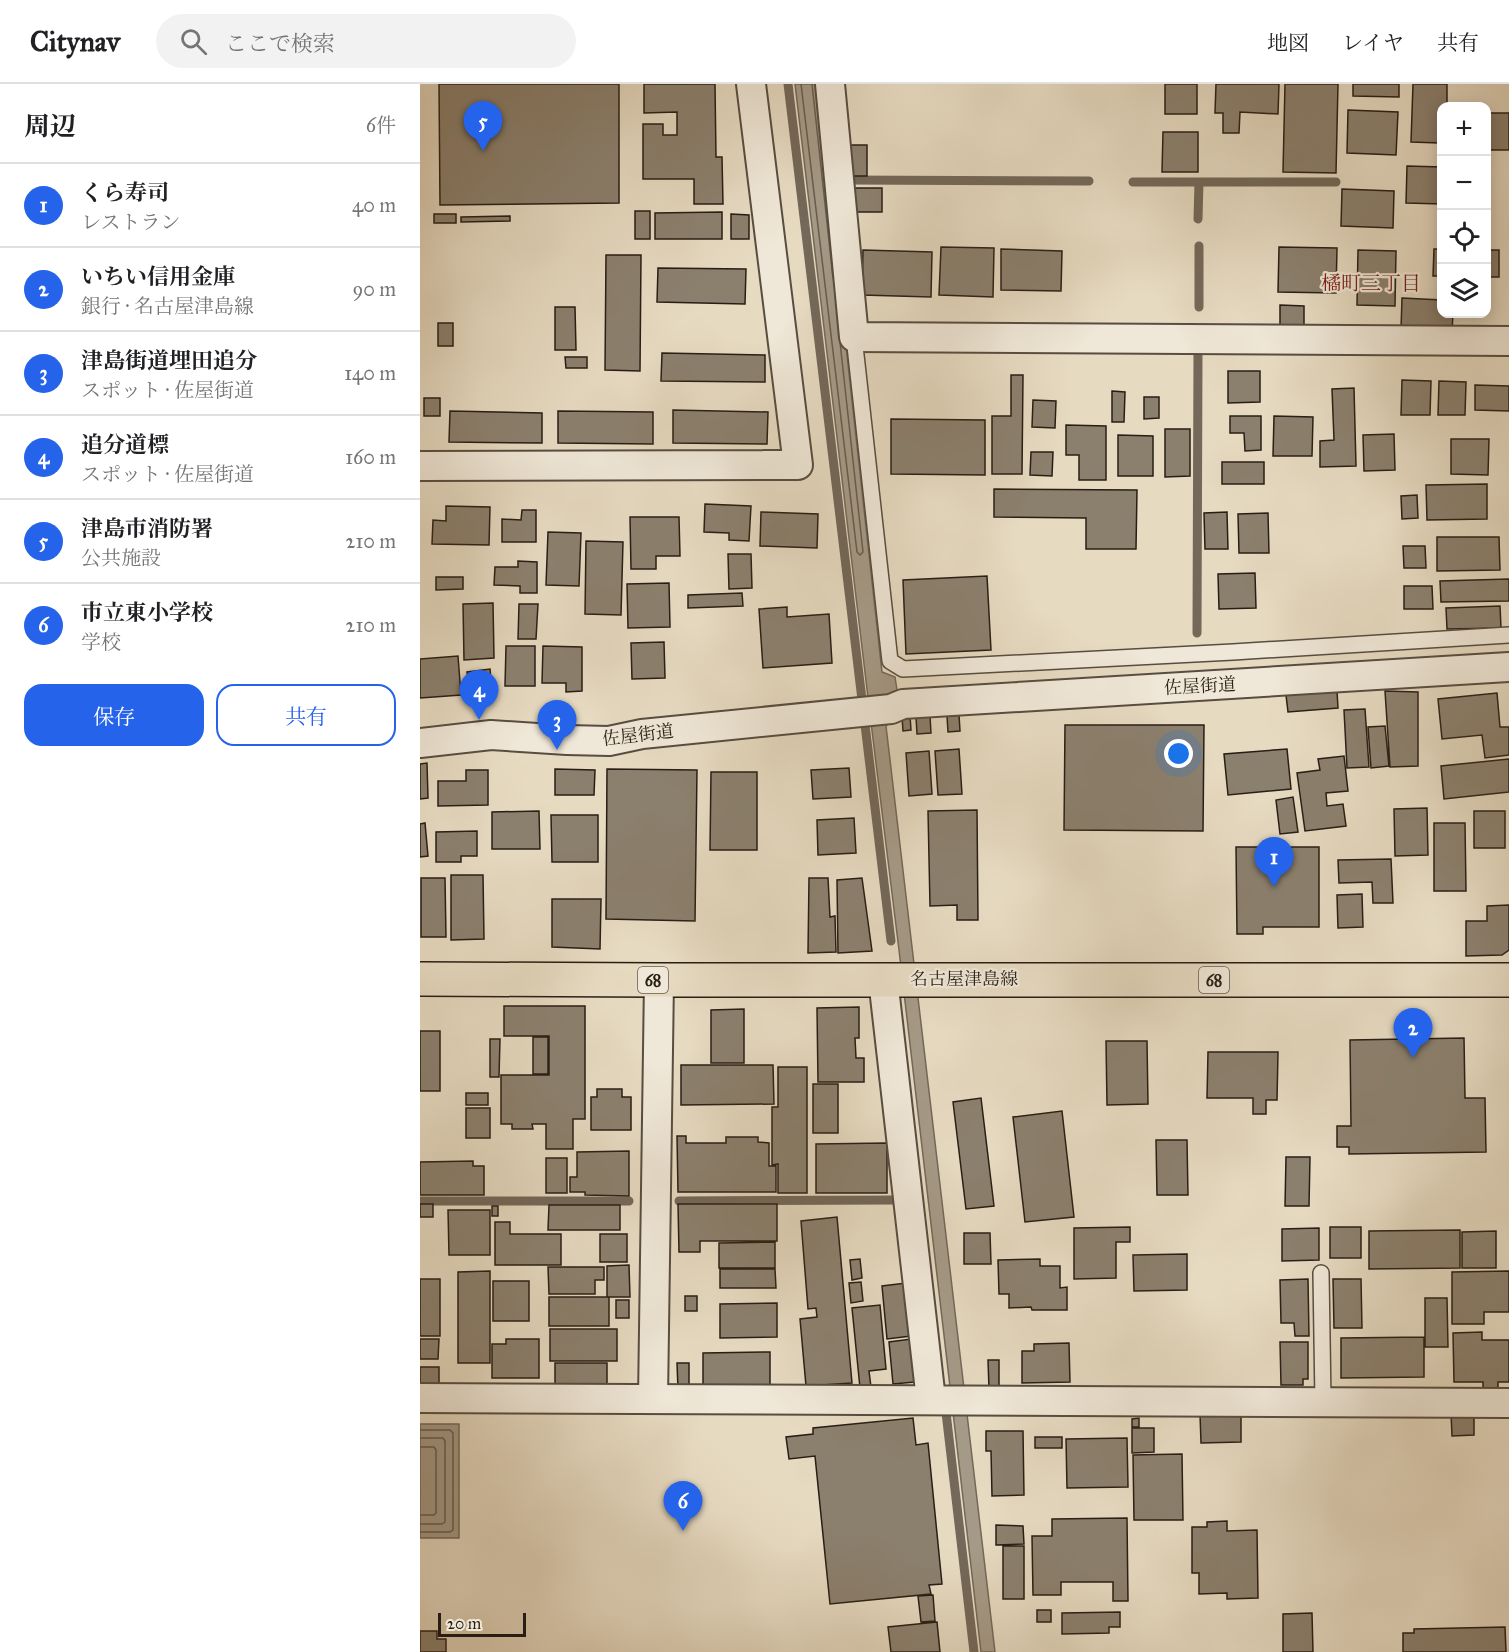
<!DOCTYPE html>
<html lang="ja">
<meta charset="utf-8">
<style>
body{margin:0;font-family:"IM FELL Great Primer","Noto Serif JP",serif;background:#f2f2f2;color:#202124}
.controls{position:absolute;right:18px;top:18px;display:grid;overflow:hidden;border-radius:12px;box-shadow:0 3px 15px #0003}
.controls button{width:54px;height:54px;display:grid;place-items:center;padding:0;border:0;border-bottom:2px solid #e0e0e0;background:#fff;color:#202124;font:30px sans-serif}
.scale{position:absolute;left:18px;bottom:15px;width:88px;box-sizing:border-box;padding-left:6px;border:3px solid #281e15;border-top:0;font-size:16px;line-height:21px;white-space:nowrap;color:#281e15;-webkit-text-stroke:4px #efe7d7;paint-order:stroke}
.you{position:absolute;left:759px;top:670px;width:21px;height:21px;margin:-15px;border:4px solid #fff;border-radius:50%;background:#1a73e8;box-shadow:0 0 0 9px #1a73e833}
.badge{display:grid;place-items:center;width:39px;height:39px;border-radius:50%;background:#2563eb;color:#fff;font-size:20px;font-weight:700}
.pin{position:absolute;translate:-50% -50px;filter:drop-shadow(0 2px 3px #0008)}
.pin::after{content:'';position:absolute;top:32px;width:21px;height:18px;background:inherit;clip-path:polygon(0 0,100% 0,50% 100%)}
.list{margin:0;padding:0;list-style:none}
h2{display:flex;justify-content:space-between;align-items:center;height:78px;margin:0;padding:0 24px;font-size:26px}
h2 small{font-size:20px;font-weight:400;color:#757577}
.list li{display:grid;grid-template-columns:39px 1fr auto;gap:18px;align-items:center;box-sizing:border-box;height:84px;padding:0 24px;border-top:2px solid #e0e0e0}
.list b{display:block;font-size:22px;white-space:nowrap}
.list p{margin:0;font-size:20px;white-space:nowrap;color:#757577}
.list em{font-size:20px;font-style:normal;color:#757577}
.actions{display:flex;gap:12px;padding:18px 24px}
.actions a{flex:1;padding:14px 0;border:2px solid #2563eb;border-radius:18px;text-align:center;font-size:21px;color:#2563eb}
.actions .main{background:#2563eb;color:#fff}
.icon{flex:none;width:33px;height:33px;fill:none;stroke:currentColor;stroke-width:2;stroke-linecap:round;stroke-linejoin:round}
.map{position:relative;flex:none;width:1089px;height:1568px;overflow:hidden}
header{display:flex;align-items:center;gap:36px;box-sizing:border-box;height:84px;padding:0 30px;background:#fff;border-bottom:2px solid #e0e0e0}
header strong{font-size:28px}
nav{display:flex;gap:33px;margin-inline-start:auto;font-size:21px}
.search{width:420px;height:54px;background:#f2f2f2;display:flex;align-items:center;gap:15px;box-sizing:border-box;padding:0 21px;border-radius:33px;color:#757577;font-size:22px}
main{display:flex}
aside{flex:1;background:#fff}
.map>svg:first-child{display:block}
.water{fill:#a59a87;stroke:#736859;stroke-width:1.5}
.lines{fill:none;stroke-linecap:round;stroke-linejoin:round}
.shore{stroke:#665c4e;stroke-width:1.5}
.stream{stroke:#736859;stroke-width:9}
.building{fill:#8b806e;stroke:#281e15;stroke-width:1.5}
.lane-casing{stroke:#584d40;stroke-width:18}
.street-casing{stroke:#584d40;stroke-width:32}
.primary-casing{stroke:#281e15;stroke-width:36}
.lane{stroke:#efe7d7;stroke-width:15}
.street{stroke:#efe7d7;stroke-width:28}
.primary{stroke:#e6dac1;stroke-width:33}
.labels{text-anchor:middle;stroke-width:4.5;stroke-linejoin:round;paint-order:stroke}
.shield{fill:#efe7d7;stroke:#645a4f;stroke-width:1.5}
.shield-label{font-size:16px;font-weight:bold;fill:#281e15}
.street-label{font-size:18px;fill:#281e15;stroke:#efe7d7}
.neighbourhood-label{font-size:20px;fill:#7a1f14;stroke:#efe7d7}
</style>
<header>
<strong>Citynav</strong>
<div class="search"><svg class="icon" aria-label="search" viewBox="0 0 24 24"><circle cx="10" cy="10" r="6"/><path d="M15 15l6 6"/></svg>ここで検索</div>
<nav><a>地図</a><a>レイヤ</a><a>共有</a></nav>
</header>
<main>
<aside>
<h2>周辺<small>6件</small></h2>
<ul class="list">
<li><span class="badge">1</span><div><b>くら寿司</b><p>レストラン</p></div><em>40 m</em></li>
<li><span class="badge">2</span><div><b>いちい信用金庫</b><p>銀行 · 名古屋津島線</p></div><em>90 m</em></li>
<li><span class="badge">3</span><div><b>津島街道埋田追分</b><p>スポット · 佐屋街道</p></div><em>140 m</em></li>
<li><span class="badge">4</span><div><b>追分道標</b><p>スポット · 佐屋街道</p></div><em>160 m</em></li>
<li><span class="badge">5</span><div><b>津島市消防署</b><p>公共施設</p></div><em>210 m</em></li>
<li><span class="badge">6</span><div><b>市立東小学校</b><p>学校</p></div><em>210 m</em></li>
</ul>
<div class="actions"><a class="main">保存</a><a>共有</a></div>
</aside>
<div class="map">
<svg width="1089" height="1568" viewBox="0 0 1089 1568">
<rect width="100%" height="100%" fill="#e6dac1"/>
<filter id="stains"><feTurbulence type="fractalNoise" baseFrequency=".00333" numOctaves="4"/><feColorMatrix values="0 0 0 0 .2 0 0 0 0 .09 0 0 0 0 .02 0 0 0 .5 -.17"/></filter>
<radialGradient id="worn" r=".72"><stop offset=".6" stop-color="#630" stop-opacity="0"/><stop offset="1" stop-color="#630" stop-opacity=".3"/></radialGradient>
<path class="water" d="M375,0H397L462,588L475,593L477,606L467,620L468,640L466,642L575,1568H561L479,866L449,622Z
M0,1340H39V1454H0Z"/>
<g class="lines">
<path class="shore" d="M381,0L437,468L440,471L443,468L420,258
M392,0L413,194
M0,1346H30L33,1349V1446L30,1448H0
M0,1354H23L25,1357V1438L22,1440H0
M0,1363H14L16,1366V1429L14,1431H0"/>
<path class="stream" d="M368,0L471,857
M423,96L669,97
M713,98H916
M778,135L779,98
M779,223V162
M777,549L778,267
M0,1117H209
M259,1117L478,1116
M525,1320L554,1568"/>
</g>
<path class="building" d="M19,0H199V119L20,121Z
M224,0H295L296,73H302L303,120H274V95H223V40H243V51H257V28L224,29Z
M745,0H777V30H745Z
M796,0H859L858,30L820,28L819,49H803V29H795Z
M865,0H918L916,89L863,88Z
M933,0H979V13L933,12Z
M993,0H1027V22H1022V43H1019V59L991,58Z
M928,26L978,28L976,71L927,69Z
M1066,29H1089V66H1066Z
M743,48H778V88H742Z
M430,61H447V92H429Z
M987,82L1022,83V120L986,119Z
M1066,84H1069V121H1066Z
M429,104H462V128H429Z
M922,105L974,107L973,144L921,142Z
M215,127H230V155H215Z
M302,128V155H235V129Z
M14,130H36V139H14Z
M311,130L329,131V155H311Z
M90,132V137L41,138V133Z
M521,163L574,164L573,213L519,211Z
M859,163L917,164L916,209L858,208Z
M581,165L642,167L641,207L581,206Z
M1014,165H1022V192H1013Z
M443,166L512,168L511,213L442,211Z
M938,166L976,167L975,222L937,221Z
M1066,166H1079V193H1066Z
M186,171H221L220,287L185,286Z
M238,184L326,185L325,220L237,218Z
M982,214L1022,216V230H1033L1032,247L981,245Z
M860,221L884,222V242H860Z
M135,223H155L156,266H135Z
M18,239H33V262H18Z
M242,269L345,271V298L241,297Z
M145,273H167V284H146Z
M808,287H840V318L808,319Z
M591,291H603L602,390H572V332H591Z
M982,296L1011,297L1010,331H981Z
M1019,297L1046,298L1045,331H1018Z
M1055,301L1089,302V327L1055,326Z
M934,304L936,382L900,383V357L914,356L912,305Z
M692,307L705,308L704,338H692Z
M724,313H739V334L724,335Z
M4,314H20V332H4Z
M613,316L636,317L635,344L612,343Z
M253,326L348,328L347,360L253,359Z
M30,327L122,329V359L29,358Z
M138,327L233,328V360L138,359Z
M810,332H841V366L825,367L824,349H810Z
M854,332L893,333L892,372H853Z
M471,335L565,336V391L471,390Z
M646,341L686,342V396H659V371H646Z
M745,345H770V392L745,393Z
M974,350L975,386L944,387L943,351Z
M698,351L733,352V392H698Z
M1031,355H1069L1068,391L1031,390Z
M611,368H633L632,392L610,391Z
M802,378H844V400H802Z
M1067,400V435L1007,436L1006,401Z
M574,405L717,406L716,465H666V434L574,433Z
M997,411L998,434L982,435L981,412Z
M285,420L331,422L329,457L309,456V449L284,448Z
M26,422L70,423L69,461L12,460L13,436L26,437Z
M102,426H116V458H82V435L101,436Z
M341,428L398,430L397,464L340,462Z
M807,428L808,465H785L784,429Z
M848,429L849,469H819L818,430Z
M210,433H259L260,472H236V485H211Z
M128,448L161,449L159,502L126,501Z
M1017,453H1079L1080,486L1017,487Z
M166,457L203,458L201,531L165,530Z
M983,462H1005L1006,484H984Z
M308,470H331L332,504L309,505Z
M98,477L117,478V509H100V502L74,501L75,483H98Z
M835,489L836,524L799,525L798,490Z
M567,492L571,566L486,570L483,496Z
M16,493H43V505L16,506Z
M1089,495V517L1021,518L1020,497Z
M249,499L250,543L208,544L207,500Z
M984,502H1012L1013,525H984Z
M322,509L323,522L268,524V511Z
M73,519L74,574L44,576L43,520Z
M99,520H118L116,555H98Z
M1080,522L1081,544L1027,545L1026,524Z
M367,523V533L409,530L412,579L343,584L339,525Z
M244,558L245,594L212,595L211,559Z
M86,562H115V602H85Z
M123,562L162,563V607L146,608V599H122Z
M38,572L41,611L0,614V575Z
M70,585L72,609L50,611L47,588Z
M917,607L918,624L868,628L866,611Z
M965,607L998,608V682L970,683Z
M1077,609L1080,643H1089V671L1065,674L1062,651L1022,655L1018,615Z
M945,625L949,683L927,684L924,626Z
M539,631L540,647L528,648L527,632Z
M482,632H490L491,646L483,647Z
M510,632L511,649L497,650L496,633Z
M645,641H784L783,747L644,746Z
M965,642L969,682L951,684L948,643Z
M539,665L542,710L518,711L515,667Z
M867,665L871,705L808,711L804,670Z
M509,667L512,710L489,712L486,669Z
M924,672L928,707L906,709L907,722L923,720L926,742L885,747L877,689L900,686L898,675Z
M1089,675V708L1024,715L1021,682Z
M7,679L8,714L0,715V680Z
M429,684L431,713L393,715L391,686Z
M135,685L175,686L174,711H135Z
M187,685L277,686L275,837L186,835Z
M46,686H68V721L18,722V697H46Z
M291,688H337V766H290Z
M873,713L878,748L860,750L856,716Z
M1007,724L1008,771L975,772L974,725Z
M557,726L558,836H537V821L510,822L508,727Z
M119,727L120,765H72V728Z
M1054,727H1085V764H1054Z
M131,731H178V778H132Z
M434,734L436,769L398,771L397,736Z
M5,739L8,772L0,773V740Z
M1014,739H1045L1046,807H1014Z
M57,747V772H41V778H16V748Z
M816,763H899V843H843V850H817Z
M971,775L973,819H953L952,798L919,799L918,776Z
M31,791H63L64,855L31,856Z
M1,794H25L26,853H1Z
M389,794H408L410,833L415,832L416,868L388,869Z
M442,794L452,867L418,869L417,796Z
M942,810L943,843L918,844L917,811Z
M132,815H181L180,865L132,863Z
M1089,821V866L1082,871L1046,872V837H1067V822Z
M84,922H165V1035H153V1065H126V1040H112L113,1045H92V1040H81V991H129V952H84Z
M439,923V954H435L436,974H444V998H398L397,924Z
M324,925V979H291V926Z
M0,947H20V1007H0Z
M113,953H128V990H113Z
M1044,954L1045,1014H1065L1066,1068L929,1070V1063H917V1042H931L930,956Z
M70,955H80L79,993H70Z
M686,957H727L728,1020L687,1021Z
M788,968H858L857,1016H846V1030H833V1014H787Z
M261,981H353L354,1020L261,1021Z
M358,983H387V1109H358V1080L352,1081V1023H358Z
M393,1000H418V1049H393Z
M177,1005H202V1013H211V1046H171V1013H177Z
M46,1009H68V1021H46Z
M561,1014L574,1122L546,1125L533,1018Z
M46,1024H70V1054H46Z
M642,1027L654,1133L605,1138L593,1033Z
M257,1052H266V1059H306V1053H338V1058L349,1059V1082H356V1108H258Z
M736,1056H767L768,1111H737Z
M467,1059V1109H396V1060Z
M209,1067V1112L165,1111V1108H150V1093H157V1068Z
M866,1073H890L889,1122H865Z
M126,1074H147V1109H126Z
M53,1077V1082H64V1111H0V1078Z
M0,1120H13V1133H0Z
M258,1120H357V1157H280V1168H259Z
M129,1121H200V1146H128Z
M72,1122H78V1132H72Z
M28,1126H70V1171H29Z
M417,1133L432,1299L386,1302L380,1235L397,1233L396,1224L388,1225L381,1137Z
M75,1138H90V1150H141V1181H75Z
M710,1143V1158H696V1194L654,1195V1144Z
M910,1143H941V1174H910Z
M899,1144V1176L862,1177V1145Z
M1040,1146V1184L949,1185V1147Z
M1076,1147V1184H1042V1148Z
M544,1149H570L571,1180H544Z
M180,1150H207V1178H180Z
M355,1158V1184H299V1159Z
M767,1170V1206L714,1207L713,1171Z
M440,1175L442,1194L432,1196L430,1176Z
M620,1175V1182H640V1204L647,1203V1226H612L611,1223L589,1224V1210H579L578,1176Z
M209,1181L210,1213H187V1182Z
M128,1183H184V1196H175V1210H129Z
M300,1185H355L356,1204H300Z
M70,1187V1279H38V1188Z
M1089,1187V1228H1064V1240H1032V1188Z
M0,1195H20V1252H0Z
M888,1195L889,1252H875L874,1239H861L860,1196Z
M913,1195H941L942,1244H914Z
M73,1197H109V1237H73Z
M441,1198L443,1217L431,1219L429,1199Z
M486,1199L491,1252L467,1255L462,1202Z
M265,1212H277V1227H265Z
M129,1213H189V1242H129Z
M1005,1214H1027L1028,1263H1005Z
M196,1216H209V1234H196Z
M357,1219V1253L300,1254V1220Z
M460,1221L466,1285L449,1287L451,1303L440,1304L432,1224Z
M130,1245H197V1277H130Z
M1062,1248V1256H1089V1298H1078V1304H1063V1298H1034L1033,1249Z
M1004,1253V1293L921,1294V1254Z
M0,1255H19L18,1275H0Z
M86,1255H119V1294H72V1260H86Z
M491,1255L495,1298L473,1300L469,1258Z
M860,1258H888V1295H883V1301H861Z
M649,1259L650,1298L602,1299V1267H614V1260Z
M350,1268V1306H283V1269Z
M568,1276H579V1305H569Z
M135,1279H187V1304H135Z
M257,1279H269V1305H258Z
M0,1283H19V1302H0Z
M821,1329V1358L781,1359L780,1330Z
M1031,1329H1054V1351L1032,1352Z
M493,1334L496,1361L508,1359L522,1500L509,1501L511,1510L410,1520L395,1372L369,1375L366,1353L393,1350V1344Z
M719,1334V1343H712V1335Z
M712,1344H734V1368L712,1369Z
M566,1347H603L604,1411L572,1412L571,1367H566Z
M615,1353H642V1364H615Z
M707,1354L708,1403L647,1404L646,1355Z
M762,1370L763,1436H714L713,1371Z
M707,1434L708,1517H693V1498H641V1511H613L612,1452H632V1435Z
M807,1437V1447L837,1446L838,1514L807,1515V1509L779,1510V1489H772V1443H787V1438Z
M576,1441L603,1442L604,1460L576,1461Z
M583,1462H604V1515H583Z
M513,1511L515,1537L501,1538L498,1512Z
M617,1526H631V1538H617Z
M700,1528V1543H689V1549L642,1550V1529Z
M892,1529L893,1568H863V1530Z
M517,1538L520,1568H471L468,1543Z
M1085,1543L1086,1568H983V1549H994V1545Z
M0,1547H17V1555H26V1568H0Z"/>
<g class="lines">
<g class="lane-casing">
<path id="lane" d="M434,253L470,577L483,585L813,568L1089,551
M901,1189L903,1318"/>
</g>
<g class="street-casing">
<path id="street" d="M410,0L434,253L1089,257
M0,382L378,381L331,0
M0,659L71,651L147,656L189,657L222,650L471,625L483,620L1089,583
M463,895L511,1316
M0,1314L1089,1319
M233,1315L239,896"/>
</g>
<g class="primary-casing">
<path id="primary" d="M0,895L239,896H1089"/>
</g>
<use href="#lane" class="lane"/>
<use href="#street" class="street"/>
<use href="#primary" class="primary"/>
</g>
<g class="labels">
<g class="shield">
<rect x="218" y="883" width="30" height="26" rx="4.5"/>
<rect x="779" y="883" width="30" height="26" rx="4.5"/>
</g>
<g class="shield-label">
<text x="233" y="902">68</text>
<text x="794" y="902">68</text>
</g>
<g class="street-label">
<text transform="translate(780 602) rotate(-3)" y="6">佐屋街道</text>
<text transform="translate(218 651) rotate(-7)" y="6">佐屋街道</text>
<text x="544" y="901">名古屋津島線</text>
</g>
<g class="neighbourhood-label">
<text x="951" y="206">橘町三丁目</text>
</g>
</g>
<rect width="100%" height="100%" filter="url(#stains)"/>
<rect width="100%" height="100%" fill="url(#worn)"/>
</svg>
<div class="controls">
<button>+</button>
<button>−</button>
<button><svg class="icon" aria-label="locate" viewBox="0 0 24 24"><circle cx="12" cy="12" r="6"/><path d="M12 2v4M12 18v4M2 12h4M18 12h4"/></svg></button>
<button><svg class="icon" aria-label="layers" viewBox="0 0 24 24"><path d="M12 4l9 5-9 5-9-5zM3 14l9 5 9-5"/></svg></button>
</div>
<div class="scale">20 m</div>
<div class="you"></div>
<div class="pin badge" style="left:854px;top:803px">1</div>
<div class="pin badge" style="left:993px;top:974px">2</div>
<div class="pin badge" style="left:137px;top:666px">3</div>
<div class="pin badge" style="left:59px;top:636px">4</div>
<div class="pin badge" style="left:63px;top:67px">5</div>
<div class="pin badge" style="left:263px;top:1447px">6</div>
</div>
</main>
